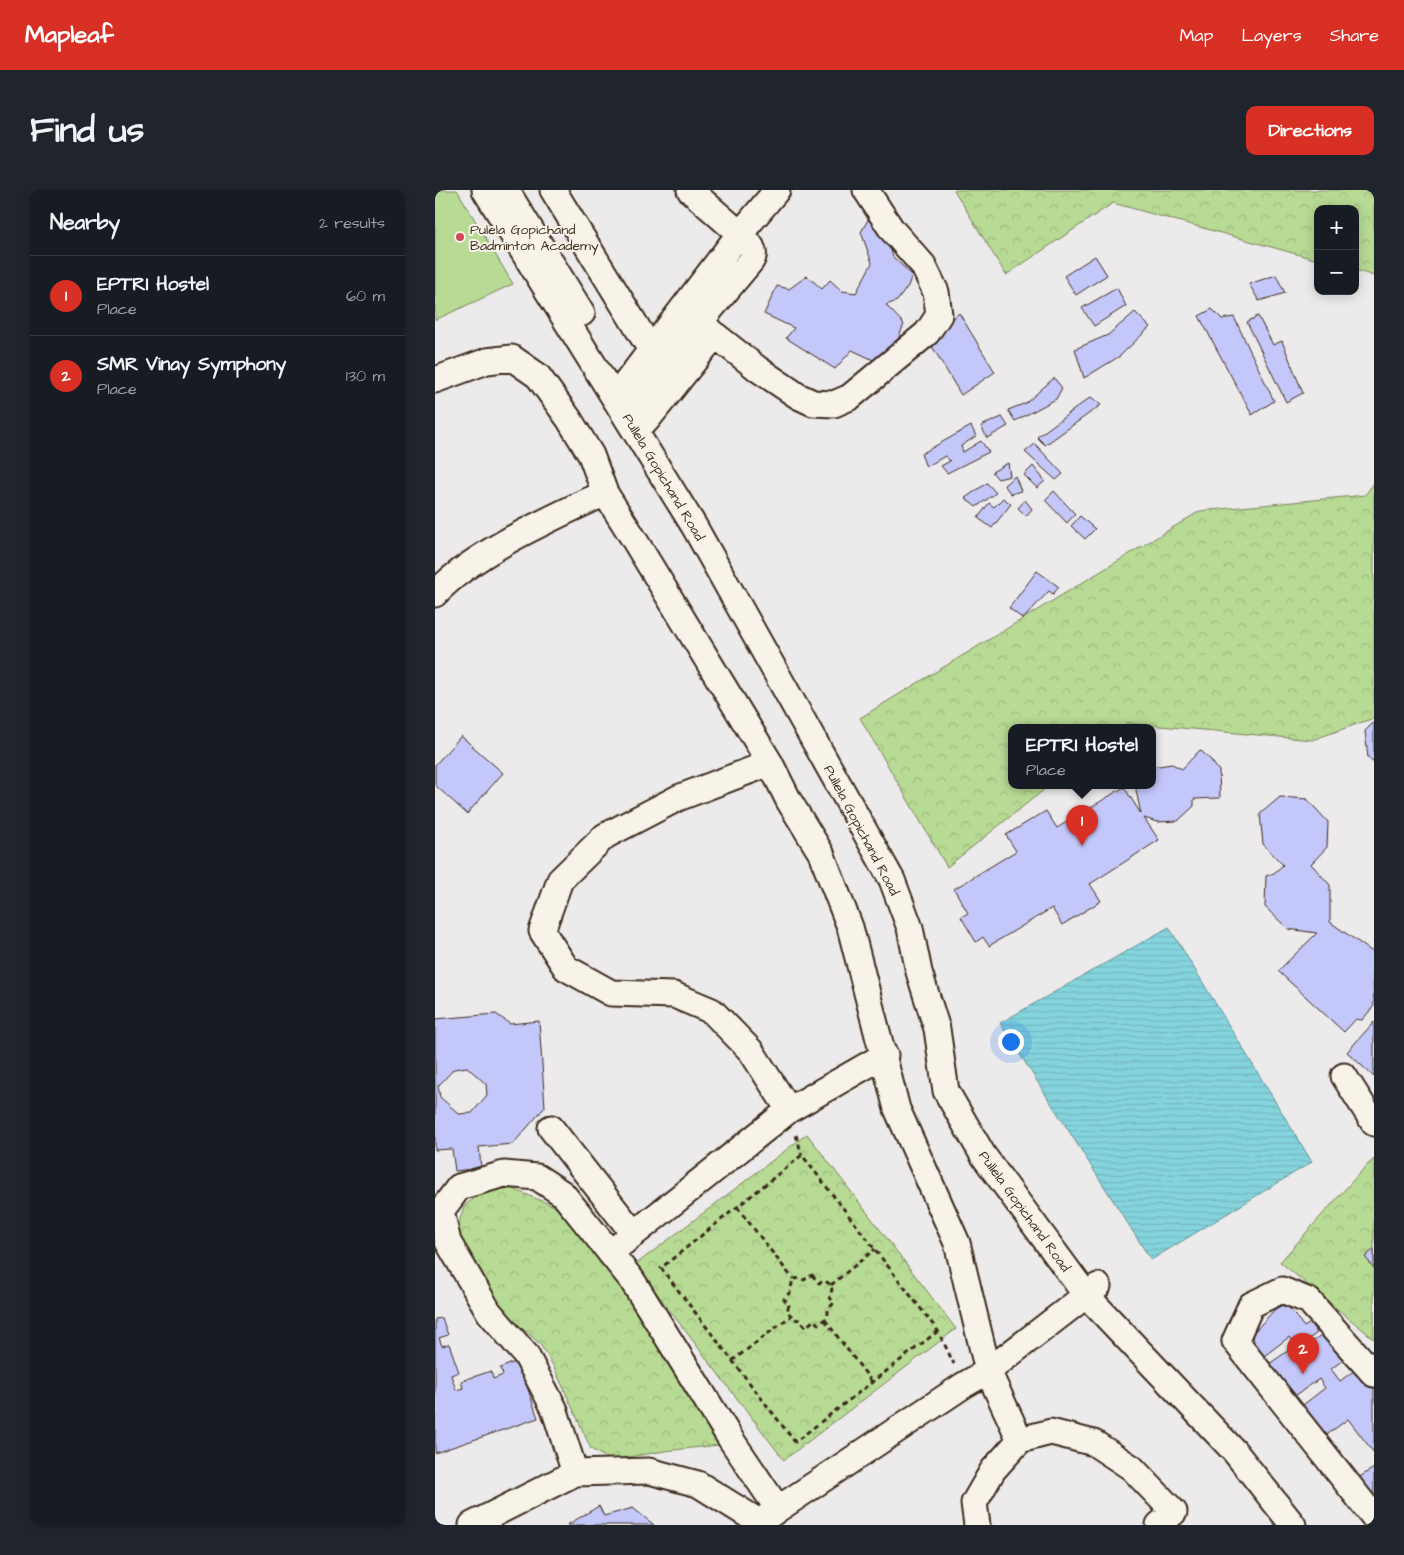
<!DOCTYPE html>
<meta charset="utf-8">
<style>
body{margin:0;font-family:"Architects Daughter",sans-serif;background:#20242c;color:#f1f3f6}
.controls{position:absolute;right:15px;top:15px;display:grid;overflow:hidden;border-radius:10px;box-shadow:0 2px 12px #0003}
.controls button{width:45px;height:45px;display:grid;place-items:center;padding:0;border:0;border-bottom:1px solid #363941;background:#171b24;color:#f1f3f6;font:25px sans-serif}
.you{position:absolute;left:575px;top:851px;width:18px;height:18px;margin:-12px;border:4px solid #fff;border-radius:50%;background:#1a73e8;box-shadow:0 0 0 8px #1a73e833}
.badge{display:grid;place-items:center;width:32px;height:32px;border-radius:50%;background:#d93025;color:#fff;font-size:16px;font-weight:700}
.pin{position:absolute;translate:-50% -41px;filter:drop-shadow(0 1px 2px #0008)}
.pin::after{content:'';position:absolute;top:26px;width:18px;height:15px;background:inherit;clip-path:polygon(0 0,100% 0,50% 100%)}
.popup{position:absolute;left:573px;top:534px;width:148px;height:65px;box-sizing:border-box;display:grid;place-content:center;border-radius:10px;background:#171b24;filter:drop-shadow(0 1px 4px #0005);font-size:16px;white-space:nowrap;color:#9ea1a6}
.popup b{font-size:19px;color:#f1f3f6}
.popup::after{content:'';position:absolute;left:50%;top:100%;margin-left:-10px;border:10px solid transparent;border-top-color:#171b24}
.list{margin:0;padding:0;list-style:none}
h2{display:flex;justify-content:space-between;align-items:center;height:65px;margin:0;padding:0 20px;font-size:21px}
h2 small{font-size:16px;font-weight:400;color:#9ea1a6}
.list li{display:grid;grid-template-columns:32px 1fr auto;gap:15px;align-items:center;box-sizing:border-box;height:80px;padding:0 20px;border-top:1px solid #363941}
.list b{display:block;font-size:19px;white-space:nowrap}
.list p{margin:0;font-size:16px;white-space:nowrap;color:#9ea1a6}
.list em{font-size:16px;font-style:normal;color:#9ea1a6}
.map{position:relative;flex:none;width:939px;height:1335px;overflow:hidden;border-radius:10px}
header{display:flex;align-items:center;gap:30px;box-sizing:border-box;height:70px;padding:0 25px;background:#d93025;color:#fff}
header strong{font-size:24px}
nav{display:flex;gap:28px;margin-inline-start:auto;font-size:18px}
.intro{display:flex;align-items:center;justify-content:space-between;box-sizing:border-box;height:120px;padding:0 30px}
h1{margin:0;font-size:35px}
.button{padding:12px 22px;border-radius:10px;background:#d93025;color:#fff;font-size:18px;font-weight:700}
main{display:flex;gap:30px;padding:0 30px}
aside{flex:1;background:#171b24;border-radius:10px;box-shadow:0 2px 12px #0003}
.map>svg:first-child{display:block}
.forest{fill:url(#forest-crowns);stroke:#798259}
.pitch{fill:#b7da94;stroke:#798259}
.water{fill:url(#water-rules);stroke:#679091}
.building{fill:#c4c7f9;stroke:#3b2a1e;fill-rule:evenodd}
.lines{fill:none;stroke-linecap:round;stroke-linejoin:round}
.minor-casing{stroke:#3b2a1e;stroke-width:29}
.path{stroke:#3b2a1e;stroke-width:3;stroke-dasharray:5 4;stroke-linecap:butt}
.minor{stroke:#f7f3e8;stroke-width:25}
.poi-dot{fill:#d1495b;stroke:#f7f3e8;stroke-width:2}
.labels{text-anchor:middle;stroke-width:4;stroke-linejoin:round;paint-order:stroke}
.poi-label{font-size:14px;fill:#3b2a1e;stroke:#f7f3e8;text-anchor:start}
.street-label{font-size:14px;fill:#3b2a1e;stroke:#f7f3e8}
</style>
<header>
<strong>Mapleaf</strong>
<nav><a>Map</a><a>Layers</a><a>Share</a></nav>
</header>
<div class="intro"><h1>Find us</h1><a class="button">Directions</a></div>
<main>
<aside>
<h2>Nearby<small>2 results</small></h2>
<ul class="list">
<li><span class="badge">1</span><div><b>EPTRI Hostel</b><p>Place</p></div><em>60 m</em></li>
<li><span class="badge">2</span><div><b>SMR Vinay Symphony</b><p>Place</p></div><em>130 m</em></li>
</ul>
</aside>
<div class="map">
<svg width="939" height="1335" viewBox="0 0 939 1335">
<defs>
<pattern id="forest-crowns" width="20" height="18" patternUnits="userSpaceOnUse" patternTransform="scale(1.25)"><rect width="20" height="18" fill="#b7da94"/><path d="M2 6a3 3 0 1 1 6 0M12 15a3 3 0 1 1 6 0" fill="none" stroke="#9ebb7f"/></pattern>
<pattern id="water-rules" width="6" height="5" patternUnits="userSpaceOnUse" patternTransform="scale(1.25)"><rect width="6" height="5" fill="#84d4de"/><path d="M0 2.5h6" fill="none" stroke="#73b6be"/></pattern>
</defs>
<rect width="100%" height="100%" fill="#edeaeb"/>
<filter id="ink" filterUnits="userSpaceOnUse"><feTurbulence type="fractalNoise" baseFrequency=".02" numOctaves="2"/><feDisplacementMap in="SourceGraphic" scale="10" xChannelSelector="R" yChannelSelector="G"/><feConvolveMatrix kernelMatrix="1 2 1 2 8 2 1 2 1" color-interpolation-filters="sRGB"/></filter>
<g filter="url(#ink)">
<path class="forest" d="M519,0H939V86L920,80V19H883V70L678,13L571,85Z
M939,293V528L877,550L692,533L687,537H577V595H615L512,677L425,528L765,321L930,305Z
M372,944L521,1139L349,1270L200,1075Z
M939,969V1149L845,1072L930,977Z
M52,999H78L119,1016L183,1086L235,1169L284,1255L230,1261L175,1270L156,1259L119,1177L105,1154L62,1116L22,1040L29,1016Z"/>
<path class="pitch" d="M0,0H22L78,94L0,130Z"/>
<path class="water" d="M734,737L877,972L716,1070L565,833Z"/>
<path class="building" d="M434,28L451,42L458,67L477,85L473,96L462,111L451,115L469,134L462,152L447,174L417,160L400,179L351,148L359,138L329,124L342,96L354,99L372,86L387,99L395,90L407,101L421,103L437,73L426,42Z
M660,66L672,85L641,105L629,86Z
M841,85L850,103L824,111L814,94Z
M682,98L691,116L659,136L647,118Z
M777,119L787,129L799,127L839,211L817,225L764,126Z
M700,122L715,137L685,166L649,188L640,159L673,145Z
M524,123L560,182L526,205L494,151Z
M823,126L838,155L847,151L868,203L851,212L812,132Z
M619,188L627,198L621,209L580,231L573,220L591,213Z
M656,207L666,215L610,255L602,247Z
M567,227L573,236L552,248L546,236Z
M536,236L541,246L526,256L528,262L546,251L554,262L512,283L506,276L515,271L510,266L491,277L486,264Z
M600,254L628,284L621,290L590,262Z
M573,273L575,286L563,289L557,282Z
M598,276L610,291L602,298L589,285Z
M580,286L586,301L576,304L569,295Z
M552,293L561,303L541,317L530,308Z
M619,301L640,324L632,333L610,310Z
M568,308L576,314L557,338L543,328L554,313L559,317Z
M590,310L597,319L591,326L583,318Z
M645,326L660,339L650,349L636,336Z
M602,381L624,397L618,404L614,401L588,429L574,418Z
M939,532V573L933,568L930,541Z
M26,546L68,583L32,624L0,595V575Z
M765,560L775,569L784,581L785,608L759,609V616L743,631L722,632L709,628L724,650L655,694L666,711L627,735L617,718L554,756L548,747L541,752L526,727L533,723L519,699L581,661L571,645L611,621L622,638L689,597L706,624L701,600L702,595H717V577L737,574L747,579Z
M845,607L872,609L893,632L892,657L876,674L895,695V732L939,763L938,787L939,816L927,830L921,829L909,842L843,781L882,743L853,739L830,717L831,686L839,683L848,675L828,654L825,624Z
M61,824L75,834L104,831L110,917L78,954L44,957L46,978L20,981L17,959L0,960V829ZM32,877L51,894L52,905L37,923L24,924L5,907L3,896L19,879Z
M939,832V887L912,862Z
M939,1059V1078L930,1067Z
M846,1113L850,1118L853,1116L869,1137L875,1133L882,1143L874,1149L877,1153L888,1144L908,1170L896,1179L905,1191L924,1177L939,1197V1263L913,1229L885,1250L864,1218L890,1198L884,1189L854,1210L831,1176L860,1156L854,1147L824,1170L817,1144Z
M7,1128L13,1145L4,1148L7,1156L14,1154L24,1182L16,1185L21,1200L28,1198L26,1191L56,1181L58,1189L68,1185L65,1178L83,1171L103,1228L0,1263V1129Z
M939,1278V1306L923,1288Z
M164,1316L169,1326L198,1318L219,1335H132Z"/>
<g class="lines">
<g class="minor-casing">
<path id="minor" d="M50,0L259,336L457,690L475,738L484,782L502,839L511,901L548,965L651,1105L800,1262L858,1335
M71,0L147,123
M118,0L216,160
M255,0L305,44L342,0
M248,119L265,132L316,71C323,60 313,52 305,44
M0,190L52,171L77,168L103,186L134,229L156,265L170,303L194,341L335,573L354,611L386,663L415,737L462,919L522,1053L553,1181L529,1195L343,1319L325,1332V1335
M191,193L296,55
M201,211L265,132L277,143
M212,230L280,145L323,179L363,206L378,213L399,214L415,207L492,143L504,125L501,102L488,75L457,40L431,0
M0,404C39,362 117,328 170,303
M335,573L243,608L170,646L125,690L107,741L131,778L176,803L239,805L277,821L316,861L354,920L450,865
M909,886L939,933
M116,938L199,1044
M175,1063L354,920
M939,1184L874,1111L847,1100L816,1115L800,1151L939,1327
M585,1250L553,1181L663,1096
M140,1283L119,1218L91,1165L54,1122L13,1052L6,1021L24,997L69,984L102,987L128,1004L197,1090L295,1248L343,1319
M37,1335L140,1283L214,1281L263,1294L329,1335
M542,1335L539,1313L558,1280L585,1250L616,1242L659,1253L697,1278L739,1322L724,1335"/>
</g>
<path class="path" d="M361,945L367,965
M302,1017L358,1089
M377,1085L384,1093L390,1091L396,1095L397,1100L394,1106L399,1113L393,1119V1127L383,1134L379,1130L371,1137L365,1130L359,1129L352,1121L354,1115L349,1109L355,1102L358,1089L366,1088L369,1090Z
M396,1095L440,1059
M390,1130L437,1192
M503,1141L360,1252L226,1078L367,965L503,1141L519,1174
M297,1171L356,1126"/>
<use href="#minor" class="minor"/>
</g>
</g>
<circle class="poi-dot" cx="25" cy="47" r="5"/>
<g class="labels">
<g class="poi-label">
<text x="35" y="44">Pulela Gopichand<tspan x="35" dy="16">Badminton Academy</tspan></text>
</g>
<g class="street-label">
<text transform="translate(229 287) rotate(59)" y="5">Pullela Gopichand Road</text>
<text transform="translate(427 640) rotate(62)" y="5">Pullela Gopichand Road</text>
<text transform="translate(590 1021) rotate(54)" y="5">Pullela Gopichand Road</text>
</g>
</g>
</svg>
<div class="controls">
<button>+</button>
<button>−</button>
</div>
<div class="you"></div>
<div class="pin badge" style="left:647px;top:656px">1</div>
<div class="popup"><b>EPTRI Hostel</b>Place</div>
<div class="pin badge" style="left:868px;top:1184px">2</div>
</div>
</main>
